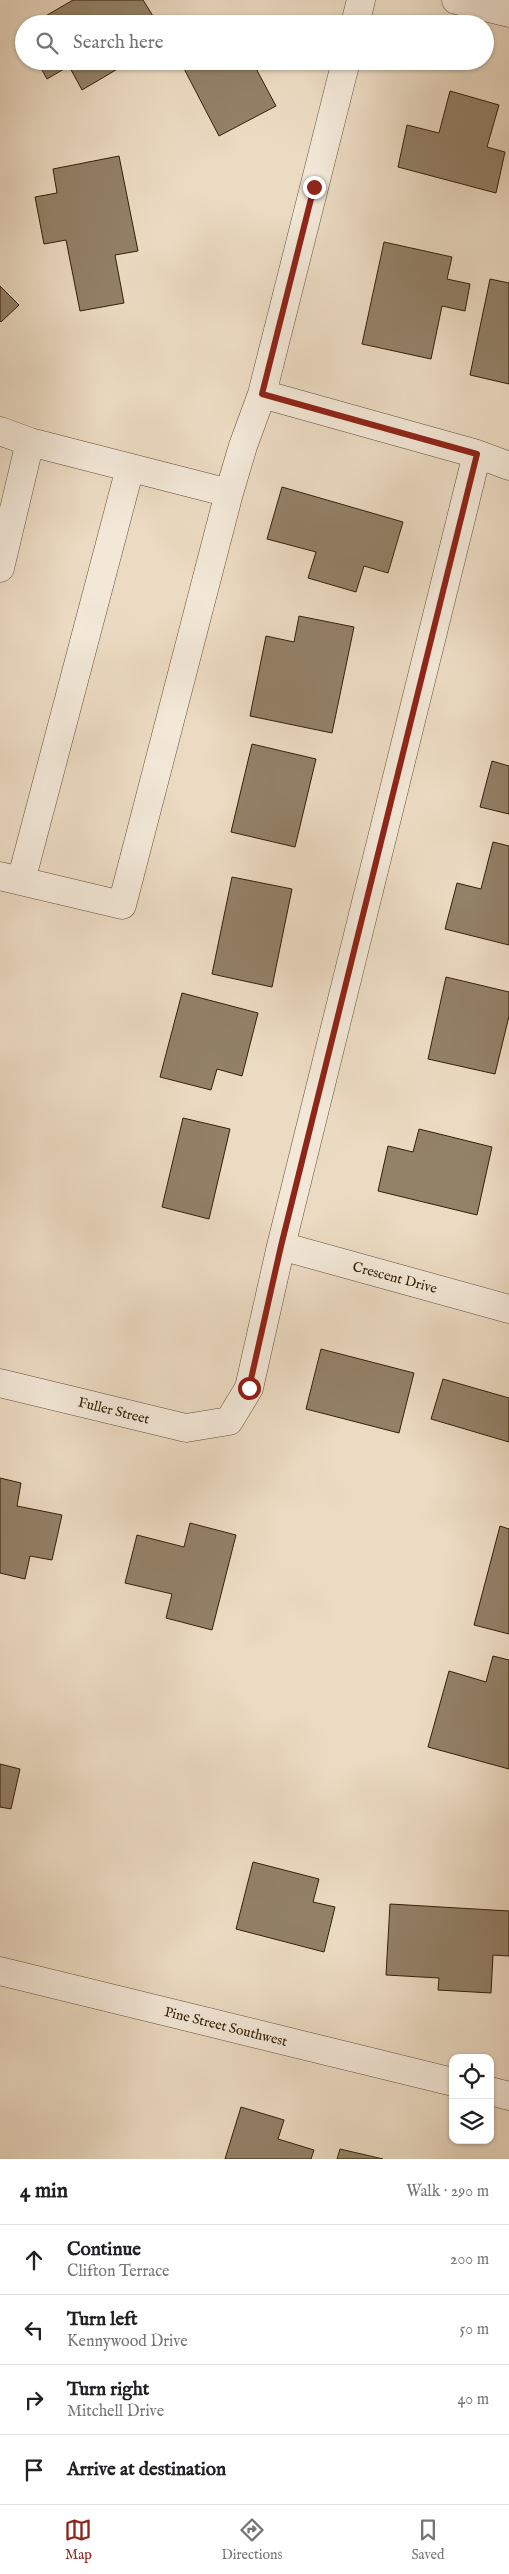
<!DOCTYPE html>
<meta charset="utf-8">
<style>
body{margin:0;font-family:"IM FELL English",serif;background:#f2f2f2;color:#202124}
.controls{position:absolute;right:15px;bottom:15px;display:grid;overflow:hidden;border-radius:10px;box-shadow:0 1px 4px #0004}
.controls button{width:45px;height:45px;display:grid;place-items:center;padding:0;border:0;border-bottom:1px solid #e0e0e0;background:#fff;color:#202124;font:25px sans-serif}
.stop{position:absolute;width:15px;height:15px;margin:-11px;border:4px solid #8f2418;border-radius:50%;background:#fff}
.stop.end{background:#8f2418;border-color:#fff;box-shadow:0 1px 5px #0008}
.list{margin:0;padding:0;list-style:none}
h2{display:flex;justify-content:space-between;align-items:center;height:65px;margin:0;padding:0 20px;font-size:21px}
h2 small{font-size:16px;font-weight:400;color:#757577}
.list li{display:grid;grid-template-columns:32px 1fr auto;gap:15px;align-items:center;box-sizing:border-box;height:70px;padding:0 20px;border-top:1px solid #e0e0e0}
.list b{display:block;font-size:19px;white-space:nowrap}
.list p{margin:0;font-size:16px;white-space:nowrap;color:#757577}
.list em{font-size:16px;font-style:normal;color:#757577}
.icon{flex:none;width:28px;height:28px;fill:none;stroke:currentColor;stroke-width:2;stroke-linecap:round;stroke-linejoin:round}
.map{position:relative;flex:none;width:509px;height:2159px;overflow:hidden}
.search{position:absolute;background:#fff;box-shadow:0 1px 4px #0004;left:15px;right:15px;top:15px;height:55px;display:flex;align-items:center;gap:12px;box-sizing:border-box;padding:0 18px;border-radius:28px;color:#757577;font-size:19px}
.sheet{height:345px;background:#fff}
nav{display:flex;justify-content:space-around;align-items:center;box-sizing:border-box;height:70px;border-top:1px solid #e0e0e0;background:#fff;font-size:14px;color:#757577}
nav a{display:grid;justify-items:center;gap:2px}
nav .on{color:#8f2418}
.map>svg:first-child{display:block}
.building{fill:#938168;stroke:#332005}
.lines{fill:none;stroke-linecap:round;stroke-linejoin:round}
.minor-casing{stroke:#614f34;stroke-width:29}
.minor{stroke:#f3e8d8;stroke-width:28}
.route{stroke:#8f2418;stroke-width:6}
.labels{text-anchor:middle;stroke-width:4;stroke-linejoin:round;paint-order:stroke}
.street-label{font-size:14px;fill:#332005;stroke:#f3e8d8}
</style>
<div class="map">
<svg width="509" height="2159" viewBox="0 0 509 2159">
<rect width="100%" height="100%" fill="#ecdbc3"/>
<filter id="stains"><feTurbulence type="fractalNoise" baseFrequency=".004" numOctaves="4"/><feColorMatrix values="0 0 0 0 .2 0 0 0 0 .09 0 0 0 0 .02 0 0 0 .5 -.17"/></filter>
<radialGradient id="worn" r=".72"><stop offset=".6" stop-color="#630" stop-opacity="0"/><stop offset="1" stop-color="#630" stop-opacity=".3"/></radialGradient>
<path class="building" d="M73,0H143L153,16L140,24H32Z
M37,61H131L82,90L69,66L47,79Z
M180,61H252L276,106L219,136Z
M450,91L499,105L487,147L505,152L496,193L398,167L407,125L439,133Z
M119,156L138,251L115,255L124,303L80,311L66,240L44,244L35,197L57,193L53,169Z
M384,242L452,257L447,279L470,284L465,311L442,306L431,359L362,344Z
M490,279L509,283V384L470,375Z
M0,286L19,305L1,322L0,321Z
M282,487L403,522L388,573L364,566L356,592L308,578L316,552L267,539Z
M299,616L354,627L332,733L250,716L266,636L294,642Z
M252,744L316,759L295,847L231,832Z
M492,761L509,766V814L480,807Z
M493,842L509,846V945L445,929L457,883L481,889Z
M232,877L292,889L272,987L212,974Z
M446,977L509,992V1016L495,1074L428,1059Z
M182,993L258,1013L242,1076L217,1069L211,1090L160,1077Z
M183,1118L230,1129L209,1219L162,1207Z
M419,1129L492,1147L477,1215L378,1191L388,1146L413,1152Z
M321,1349L414,1373L399,1433L306,1409Z
M443,1379L509,1398V1442L431,1419Z
M0,1478L21,1483L17,1506L62,1515L52,1560L30,1556L25,1579L0,1573Z
M190,1523L236,1535L212,1630L166,1618L172,1594L125,1583L137,1535L184,1547Z
M500,1526L509,1529V1634L474,1625Z
M493,1656L509,1660V1769L428,1747L449,1671L486,1682Z
M0,1764L20,1769L11,1809L0,1807Z
M253,1862L319,1879L313,1902L335,1907L324,1952L236,1929Z
M390,1904L509,1911V1956L493,1955L491,1993L438,1990L439,1978L386,1975Z
M241,2107L284,2120L278,2139L314,2150L311,2159H225Z
M340,2149L383,2159H337Z"/>
<g class="lines">
<g class="minor-casing">
<path id="minor" d="M456,0L509,13
M355,24L361,0
M262,394L477,454L509,466
M0,431L30,442
M0,568L30,442L229,493
M0,876L122,905L229,493L243,446L262,394L346,61
M21,881L130,468
M281,1246L509,1309
M0,1383L186,1428L229,1421L249,1388L281,1246L477,454
M0,1971L453,2082
M490,2091L509,2096"/>
</g>
<use href="#minor" class="minor"/>
</g>
<g class="lines">
<path class="route" d="M249,1388L281,1246L477,454L262,394L314,187"/>
</g>
<g class="labels">
<g class="street-label">
<text transform="translate(395 1277) rotate(15)" y="5">Crescent Drive</text>
<text transform="translate(114 1410) rotate(14)" y="5">Fuller Street</text>
<text transform="translate(226 2026) rotate(14)" y="5">Pine Street Southwest</text>
</g>
</g>
<rect width="100%" height="100%" filter="url(#stains)"/>
<rect width="100%" height="100%" fill="url(#worn)"/>
</svg>
<div class="controls">
<button><svg class="icon" aria-label="locate" viewBox="0 0 24 24"><circle cx="12" cy="12" r="6"/><path d="M12 2v4M12 18v4M2 12h4M18 12h4"/></svg></button>
<button><svg class="icon" aria-label="layers" viewBox="0 0 24 24"><path d="M12 4l9 5-9 5-9-5zM3 14l9 5 9-5"/></svg></button>
</div>
<div class="stop" style="left:249px;top:1388px"></div>
<div class="stop end" style="left:314px;top:187px"></div>
<div class="search"><svg class="icon" aria-label="search" viewBox="0 0 24 24"><circle cx="10" cy="10" r="6"/><path d="M15 15l6 6"/></svg>Search here</div>
</div>
<section class="sheet">
<h2>4 min<small>Walk · 290 m</small></h2>
<ul class="list">
<li><svg class="icon" aria-label="ahead" viewBox="0 0 24 24"><path d="M12 20V5M6 11l6-6 6 6"/></svg><div><b>Continue</b><p>Clifton Terrace</p></div><em>200 m</em></li>
<li><svg class="icon" aria-label="left" viewBox="0 0 24 24"><path d="M17 20v-9H6M10 6l-5 5 5 5"/></svg><div><b>Turn left</b><p>Kennywood Drive</p></div><em>50 m</em></li>
<li><svg class="icon" aria-label="right" viewBox="0 0 24 24"><path d="M7 20v-9h11M14 6l5 5-5 5"/></svg><div><b>Turn right</b><p>Mitchell Drive</p></div><em>40 m</em></li>
<li><svg class="icon" aria-label="arrive" viewBox="0 0 24 24"><path d="M6 21V4h12l-3 4 3 4H6"/></svg><div><b>Arrive at destination</b></div></li>
</ul>
</section>
<nav>
<a class="on"><svg class="icon" aria-label="map" viewBox="0 0 24 24"><path d="M3 6l6-2 6 2 6-2v14l-6 2-6-2-6 2zM9 4v14M15 6v14"/></svg>Map</a>
<a><svg class="icon" aria-label="directions" viewBox="0 0 24 24"><path d="M12 3l9 9-9 9-9-9zM9 14v-3h6M13 9l2 2-2 2"/></svg>Directions</a>
<a><svg class="icon" aria-label="saved" viewBox="0 0 24 24"><path d="M7 4h10v16l-5-4-5 4z"/></svg>Saved</a>
</nav>
